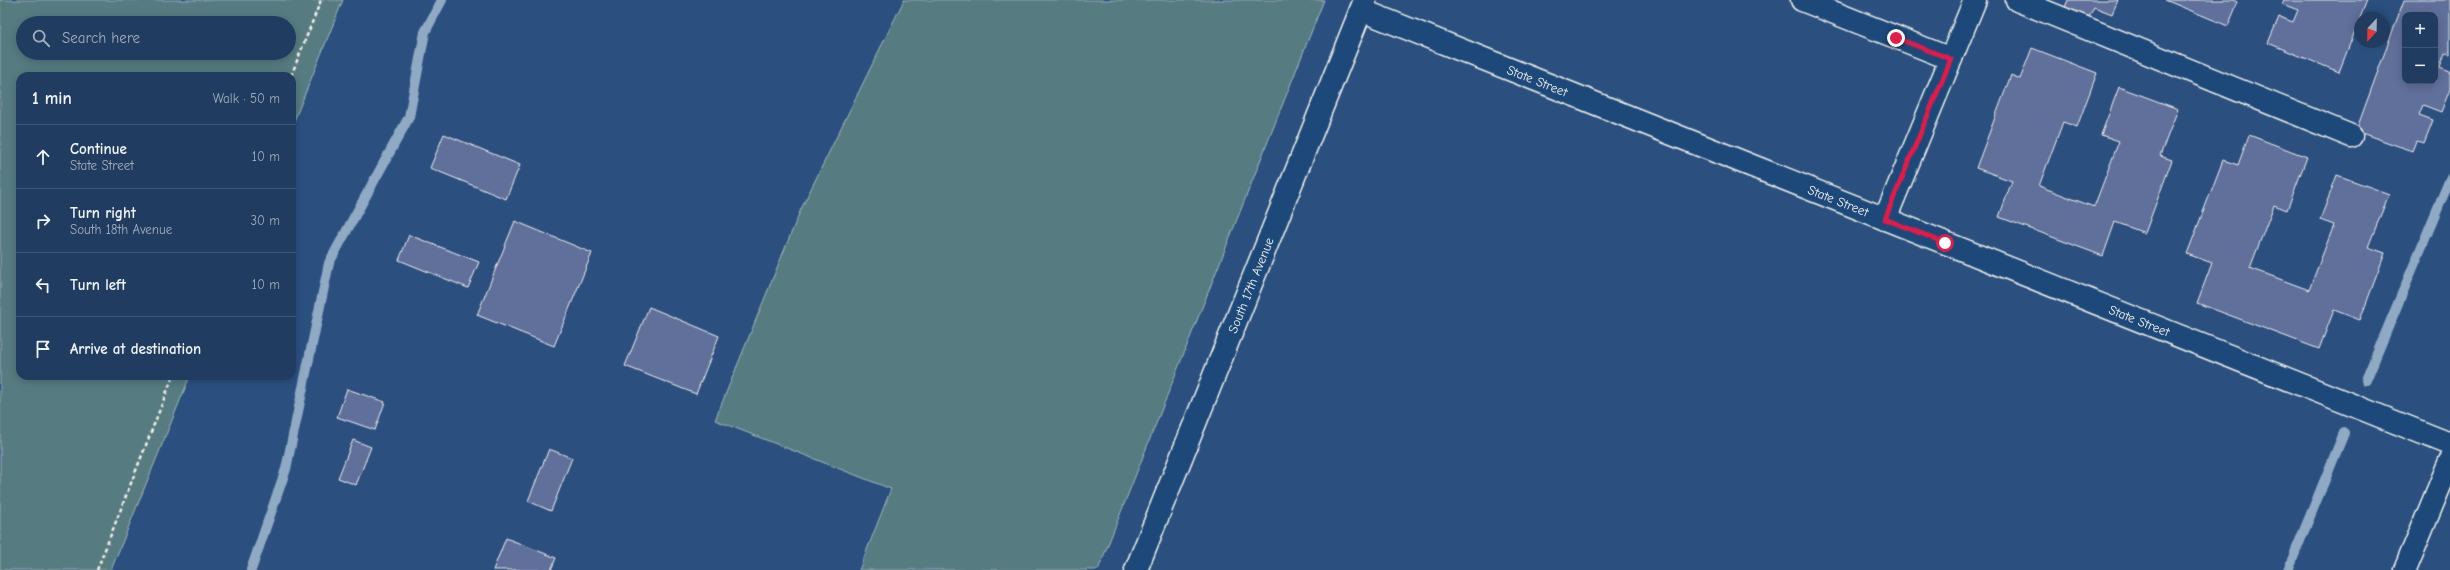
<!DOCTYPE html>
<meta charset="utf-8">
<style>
body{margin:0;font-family:"Comic Neue",sans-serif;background:#2d4769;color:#f1f3f6}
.controls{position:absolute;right:12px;top:12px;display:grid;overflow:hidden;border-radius:8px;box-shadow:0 2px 10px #0003}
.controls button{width:36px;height:36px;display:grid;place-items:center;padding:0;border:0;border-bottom:1px solid #3d5675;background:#203c60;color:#f1f3f6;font:20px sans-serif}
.compass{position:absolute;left:2354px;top:12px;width:36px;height:36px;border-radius:50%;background:#203c60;box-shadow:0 2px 10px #0003;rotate:202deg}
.stop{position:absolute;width:12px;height:12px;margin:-9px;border:3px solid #e11d48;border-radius:50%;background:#fff}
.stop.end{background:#e11d48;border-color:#fff;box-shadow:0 1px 4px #0008}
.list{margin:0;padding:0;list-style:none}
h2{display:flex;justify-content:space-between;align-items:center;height:52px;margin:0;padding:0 16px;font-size:17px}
h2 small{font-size:13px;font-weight:400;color:#a2adbd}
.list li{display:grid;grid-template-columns:26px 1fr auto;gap:12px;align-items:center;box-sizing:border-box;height:64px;padding:0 16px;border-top:1px solid #3d5675}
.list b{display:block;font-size:15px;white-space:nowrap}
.list p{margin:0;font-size:13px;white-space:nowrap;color:#a2adbd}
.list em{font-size:13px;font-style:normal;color:#a2adbd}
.icon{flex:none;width:22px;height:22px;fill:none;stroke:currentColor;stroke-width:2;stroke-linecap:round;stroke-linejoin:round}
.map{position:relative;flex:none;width:2450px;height:570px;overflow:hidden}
.search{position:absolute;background:#203c60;box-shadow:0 2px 10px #0003;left:16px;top:16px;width:280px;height:44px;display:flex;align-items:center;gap:10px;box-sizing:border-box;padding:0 14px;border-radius:22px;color:#a2adbd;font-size:15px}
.panel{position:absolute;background:#203c60;box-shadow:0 2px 10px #0003;left:16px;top:72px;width:280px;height:308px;border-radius:12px}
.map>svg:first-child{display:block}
.green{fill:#567b81;stroke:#a5b6b4;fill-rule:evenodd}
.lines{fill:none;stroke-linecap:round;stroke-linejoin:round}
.stream{stroke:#8faac2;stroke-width:10}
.building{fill:#606f9b;stroke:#f4f1e8;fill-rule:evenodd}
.minor-casing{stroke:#f4f1e8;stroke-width:25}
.major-casing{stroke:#f4f1e8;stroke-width:25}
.path{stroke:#f4f1e8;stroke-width:2.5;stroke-dasharray:4 3;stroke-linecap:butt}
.minor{stroke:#1f4a7a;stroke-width:22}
.major{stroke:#1f4a7a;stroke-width:22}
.route{stroke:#e11d48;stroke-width:5}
.labels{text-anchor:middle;stroke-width:3.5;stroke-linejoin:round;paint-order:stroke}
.street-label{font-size:13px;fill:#f4f1e8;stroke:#1f4a7a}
</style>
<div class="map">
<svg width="2450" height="570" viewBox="0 0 2450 570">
<rect width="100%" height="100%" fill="#2b5080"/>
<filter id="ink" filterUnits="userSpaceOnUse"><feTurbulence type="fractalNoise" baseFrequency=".025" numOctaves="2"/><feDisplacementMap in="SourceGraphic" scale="8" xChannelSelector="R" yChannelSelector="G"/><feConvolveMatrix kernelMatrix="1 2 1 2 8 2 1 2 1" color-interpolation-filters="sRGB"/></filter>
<g filter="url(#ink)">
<path class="green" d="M0,0H343L292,126V76H20V376H190L111,570H0ZM23,23H289V53H23Z
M904,0H1324L1098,570H859L891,489L715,420L801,209Z"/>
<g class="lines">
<path class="stream" d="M2366,380L2450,179
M251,570L286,469L329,263L409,117L425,32L442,0
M2288,570L2344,433"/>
</g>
<path class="building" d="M2068,0H2118L2112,14L2094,7L2089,17L2065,7Z
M2165,0H2234L2238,2L2228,26Z
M2284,0H2367L2339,72L2268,43L2279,17L2293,22L2298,10L2282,4Z
M2404,0H2450V54L2445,53L2440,67L2450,71V89L2441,112L2423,105L2419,115L2433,120L2424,143L2416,141L2412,151L2356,131ZM2405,15H2435V81H2405Z
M2032,48L2097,73L2077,127L2063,122L2039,186L2094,207L2119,141L2101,135L2119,87L2178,109L2160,156L2172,160L2145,233L2115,222L2103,256L1999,217L2012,181L1976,168L2011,75L2020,79Z
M444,134L520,165L506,199L430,168Z
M2249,135L2307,157L2287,210L2274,205L2250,268L2309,290L2334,225L2320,220L2337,175L2389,194L2368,247L2385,253L2360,320L2334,310L2319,349L2197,303L2212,263L2187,254L2223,160L2238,165Z
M515,221L592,253L554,346L477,315Z
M409,235L479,262L468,288L399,260Z
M649,307L719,336L696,394L625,366Z
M347,389L385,402L375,430L337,417Z
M353,440L371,447L356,485L338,478Z
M549,449L572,458L551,511L528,501Z
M506,538L556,558L551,570H493Z"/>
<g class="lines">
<g class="minor-casing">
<g id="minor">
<path d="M1802,0L1951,59"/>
<path d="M2017,0L2351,136"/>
<path id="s1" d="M1361,10L2450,444"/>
<path d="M1885,219L1975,0"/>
<path id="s2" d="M1136,570L1365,0"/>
</g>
</g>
<g class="major-casing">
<path id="major" d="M2405,570L2450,461"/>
</g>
<path class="path" d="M291,76L321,0
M97,570L173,376"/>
<use href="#minor" class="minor"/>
<use href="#major" class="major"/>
</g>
</g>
<g class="lines" filter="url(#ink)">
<path class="route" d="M1896,38L1951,59L1885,219L1945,243"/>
</g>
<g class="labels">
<g class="street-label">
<text dy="5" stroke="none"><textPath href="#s1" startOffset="190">State Street</textPath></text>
<text dy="5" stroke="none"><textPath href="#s1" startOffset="514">State Street</textPath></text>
<text dy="5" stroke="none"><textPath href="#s2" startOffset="307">South 17th Avenue</textPath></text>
<text dy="5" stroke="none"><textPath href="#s1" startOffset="838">State Street</textPath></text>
</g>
</g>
</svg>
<div class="controls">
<button>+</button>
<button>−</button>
</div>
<svg class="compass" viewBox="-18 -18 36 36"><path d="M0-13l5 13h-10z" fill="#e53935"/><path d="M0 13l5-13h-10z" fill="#a2adbd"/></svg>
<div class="stop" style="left:1945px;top:243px"></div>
<div class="stop end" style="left:1896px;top:38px"></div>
<div class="search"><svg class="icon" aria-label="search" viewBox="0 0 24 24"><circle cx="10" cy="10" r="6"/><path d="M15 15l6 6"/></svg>Search here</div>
<section class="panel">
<h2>1 min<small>Walk · 50 m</small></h2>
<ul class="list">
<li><svg class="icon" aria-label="ahead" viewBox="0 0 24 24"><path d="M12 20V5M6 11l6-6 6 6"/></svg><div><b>Continue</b><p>State Street</p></div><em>10 m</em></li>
<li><svg class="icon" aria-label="right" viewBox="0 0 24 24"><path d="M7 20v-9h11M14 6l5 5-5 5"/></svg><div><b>Turn right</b><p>South 18th Avenue</p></div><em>30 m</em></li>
<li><svg class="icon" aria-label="left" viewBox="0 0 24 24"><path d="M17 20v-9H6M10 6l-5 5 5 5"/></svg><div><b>Turn left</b></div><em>10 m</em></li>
<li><svg class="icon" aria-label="arrive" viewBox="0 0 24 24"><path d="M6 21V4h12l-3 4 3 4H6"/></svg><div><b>Arrive at destination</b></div></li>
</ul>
</section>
</div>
